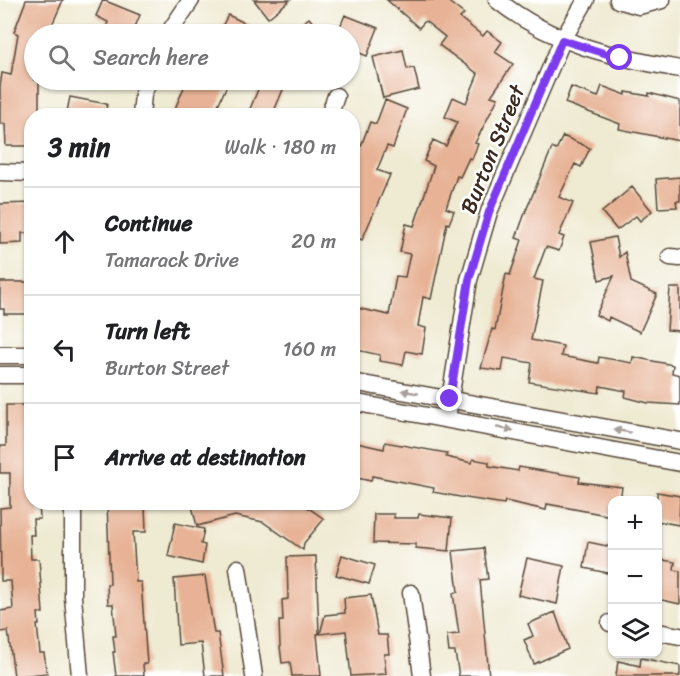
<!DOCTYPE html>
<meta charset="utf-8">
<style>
body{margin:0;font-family:Sriracha,sans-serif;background:#f6f6f6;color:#202124}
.controls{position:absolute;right:18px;bottom:18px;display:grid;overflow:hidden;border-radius:12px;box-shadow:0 2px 4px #0004}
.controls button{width:54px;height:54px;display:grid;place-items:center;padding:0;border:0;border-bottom:2px solid #e0e0e0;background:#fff;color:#202124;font:30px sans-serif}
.stop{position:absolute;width:18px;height:18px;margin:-14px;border:4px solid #7c3aed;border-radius:50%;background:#fff}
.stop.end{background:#7c3aed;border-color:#fff;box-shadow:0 2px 6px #0008}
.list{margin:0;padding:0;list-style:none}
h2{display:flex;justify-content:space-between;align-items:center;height:78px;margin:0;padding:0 24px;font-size:26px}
h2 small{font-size:20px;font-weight:400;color:#757577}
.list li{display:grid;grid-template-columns:39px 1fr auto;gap:18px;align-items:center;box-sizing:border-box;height:108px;padding:0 24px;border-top:2px solid #e0e0e0}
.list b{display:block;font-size:22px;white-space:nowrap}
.list p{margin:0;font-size:20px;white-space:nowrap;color:#757577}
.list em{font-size:20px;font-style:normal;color:#757577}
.icon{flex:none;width:33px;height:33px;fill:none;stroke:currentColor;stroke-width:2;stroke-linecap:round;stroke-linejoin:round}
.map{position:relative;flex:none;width:680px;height:676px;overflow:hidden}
.search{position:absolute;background:#fff;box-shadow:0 2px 4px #0004;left:24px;top:24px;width:336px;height:66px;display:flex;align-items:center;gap:15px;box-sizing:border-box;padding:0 21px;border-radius:33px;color:#757577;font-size:22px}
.panel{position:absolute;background:#fff;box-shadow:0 2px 4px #0004;left:24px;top:108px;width:336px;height:402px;border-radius:24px}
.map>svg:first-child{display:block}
.building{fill:#e7b295}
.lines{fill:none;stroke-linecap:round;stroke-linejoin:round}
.minor-casing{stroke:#564739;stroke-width:19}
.minor{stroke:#fff;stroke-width:16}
.oneway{fill:#a79f9a}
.route{stroke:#7c3aed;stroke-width:8}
.labels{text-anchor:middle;stroke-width:5;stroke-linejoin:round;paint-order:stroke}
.street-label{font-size:22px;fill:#3b2a1e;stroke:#fff}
</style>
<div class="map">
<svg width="680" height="676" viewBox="0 0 680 676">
<rect width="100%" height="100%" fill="#fff"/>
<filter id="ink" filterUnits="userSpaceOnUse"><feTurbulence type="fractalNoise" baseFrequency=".0167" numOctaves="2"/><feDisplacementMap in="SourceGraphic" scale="12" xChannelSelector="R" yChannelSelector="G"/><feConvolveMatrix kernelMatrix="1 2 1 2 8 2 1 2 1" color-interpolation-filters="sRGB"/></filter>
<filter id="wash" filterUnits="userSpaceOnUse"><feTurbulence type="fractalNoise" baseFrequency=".008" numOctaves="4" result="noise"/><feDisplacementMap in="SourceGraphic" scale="24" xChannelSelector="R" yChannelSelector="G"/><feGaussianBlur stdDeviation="1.35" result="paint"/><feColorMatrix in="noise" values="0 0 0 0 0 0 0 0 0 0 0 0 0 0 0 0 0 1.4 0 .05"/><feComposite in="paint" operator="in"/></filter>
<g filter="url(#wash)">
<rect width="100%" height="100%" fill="#efead2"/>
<g id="blocks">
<path class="building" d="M26,0H63L48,34H34V80H39V116H32V146H6L5,124H0V87L2,73L11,75L18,34L14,32Z
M103,0L140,15L132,34H103L108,22L96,16Z
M254,0H290L268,18Z
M387,0H446L464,14L460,18L483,36L487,31L502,42L495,52L513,64L491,96L498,98L475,143L478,144L472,159L469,158L460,177L457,176L446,208L454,211L449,224L447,223L431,299L423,297L418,326L426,328L422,354L406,351L403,365L379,361L380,355L352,349V307L389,315L396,276L405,277L410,254L400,252L406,224L414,226L434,166L424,161L433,140L446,146L457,122L445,117L453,97L466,103L478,74L439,45L445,37L425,21L419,28Z
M228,15L268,34H218Z
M345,15L378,28L367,56L352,50L354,44L350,42V34H337Z
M309,18L322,34H288Z
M403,50L407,69L414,68L419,89L383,98L373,57Z
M187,80H220L228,83L213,116H172Z
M262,80H287L272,116H247Z
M602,86L626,95V92L649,96V93L680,101V141L619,129L620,124L565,103L571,87L598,97Z
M70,97L107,104L105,116H66Z
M385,100L407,109L393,148L387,146L377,170L390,175L362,240L352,235V157L357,145L361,146L370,122L376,124Z
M563,136L590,148L581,167L575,164L559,197L573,203L559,235L564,237L559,251L546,247L534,279L543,281L531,340L563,346L561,356L598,363L599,357L632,363L633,357L673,365L672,373L680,375V405L648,403L625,397L626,391L600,386L599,393L529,382L532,363L504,358L502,371L481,368L492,329L495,330L506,274L510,275L522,240L516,238L525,213L552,148L556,150Z
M680,177V201H676L677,207L658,208L656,179Z
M632,187L652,211L640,221L636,216L617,230L602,212Z
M32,203V233H22V243L0,244V204Z
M615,237L619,257L625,252L631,282L657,294L640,332L609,317L608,321L596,315L614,276L599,280L591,242Z
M0,282H32V314H4V309H0Z
M670,288H680V331L667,330Z
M6,405H32V502H39L40,519H33L34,535H30L31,559H39L43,613H38L39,625H37L40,653H44L47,673L20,676H14L8,631L0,632V611L13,609L11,581H1L0,508L10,507V473H0V446H6Z
M352,442L384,449L385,442L447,453L446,457L472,463L473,459L489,462V466L518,471L519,467L580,477L579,482L622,487L620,501H612V516L547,504L546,510L505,501L504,504L460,497L433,492L434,488L372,476L371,481L352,477Z
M657,492L680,496L679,525L657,521Z
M107,502L145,505L146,532H133L136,582H141L147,664H143L144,676H116L113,652H115L113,636H116L113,604H108L107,584H110Z
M191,502H300L324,519L304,543L303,550L263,522L235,516L197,526Z
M374,514H394V518H418L419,514L452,518L449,551L416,548V544L373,543Z
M175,523L204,529L201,544L205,545L202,564L168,556Z
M588,542L612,547V574L584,568Z
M484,548L488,579L480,580L489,676H459L455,652H449L447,635L459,634L453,593L458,592L453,551Z
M342,555L375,565L369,584L336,575Z
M316,556L319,634H317L321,676H292L290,662L282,663L280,646L279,621H283L282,600L288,599L287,557Z
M527,558L564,566L557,604L518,595Z
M657,559L675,562L674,570L680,571V604L657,599Z
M205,576L214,633H218L224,676H205L201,643L178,645L174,579Z
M371,595L378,635H387L389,654H384L386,674L351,676L346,631L320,634L325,615L345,613L344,598Z
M555,612L568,649L534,664L524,640L533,636L528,624Z
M641,658L680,666V676H616L618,661L640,666Z"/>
</g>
</g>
<g filter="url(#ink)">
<use href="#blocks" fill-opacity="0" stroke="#564739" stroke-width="1.5"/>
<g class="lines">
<g class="minor-casing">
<path id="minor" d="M497,0C552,44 612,57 680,69
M618,0L639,6L662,0
M168,34L191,0
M141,116L143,94L149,80
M329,116L336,96
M0,172L32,173
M670,257L680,258
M0,355H32
M0,375H32
M352,382L680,441
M352,402L680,463
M447,418L469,280L489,212L562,41L586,0
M73,502V597L80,676
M238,568L254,676
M411,593L422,676
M610,623H612
M658,632L680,636"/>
</g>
<use href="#minor" class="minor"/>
</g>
<defs><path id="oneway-solid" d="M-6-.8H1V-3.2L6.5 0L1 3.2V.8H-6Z" transform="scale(1.5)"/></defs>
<g class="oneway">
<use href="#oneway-solid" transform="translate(410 392) rotate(-170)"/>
<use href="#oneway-solid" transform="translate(505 429) rotate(11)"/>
<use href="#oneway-solid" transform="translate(622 431) rotate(-170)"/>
</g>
</g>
<g class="lines" filter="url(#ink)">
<path class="route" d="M450,399L469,280L489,212L562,40L620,58"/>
</g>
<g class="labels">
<g class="street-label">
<text transform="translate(492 149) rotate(-68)" y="8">Burton Street</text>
</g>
</g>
</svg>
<div class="controls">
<button>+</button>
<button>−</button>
<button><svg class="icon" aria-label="layers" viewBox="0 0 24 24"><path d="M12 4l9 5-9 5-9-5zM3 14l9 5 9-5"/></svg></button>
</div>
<div class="stop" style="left:620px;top:58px"></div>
<div class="stop end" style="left:450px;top:399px"></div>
<div class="search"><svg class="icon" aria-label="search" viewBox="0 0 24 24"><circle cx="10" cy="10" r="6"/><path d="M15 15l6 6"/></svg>Search here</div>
<section class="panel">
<h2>3 min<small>Walk · 180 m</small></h2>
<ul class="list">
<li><svg class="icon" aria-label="ahead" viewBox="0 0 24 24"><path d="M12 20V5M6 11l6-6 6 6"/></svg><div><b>Continue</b><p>Tamarack Drive</p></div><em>20 m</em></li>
<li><svg class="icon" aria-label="left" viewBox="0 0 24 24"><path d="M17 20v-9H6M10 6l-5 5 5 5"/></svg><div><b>Turn left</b><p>Burton Street</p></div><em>160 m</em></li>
<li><svg class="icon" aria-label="arrive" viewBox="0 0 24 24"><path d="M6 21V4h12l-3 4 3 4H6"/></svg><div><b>Arrive at destination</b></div></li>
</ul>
</section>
</div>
